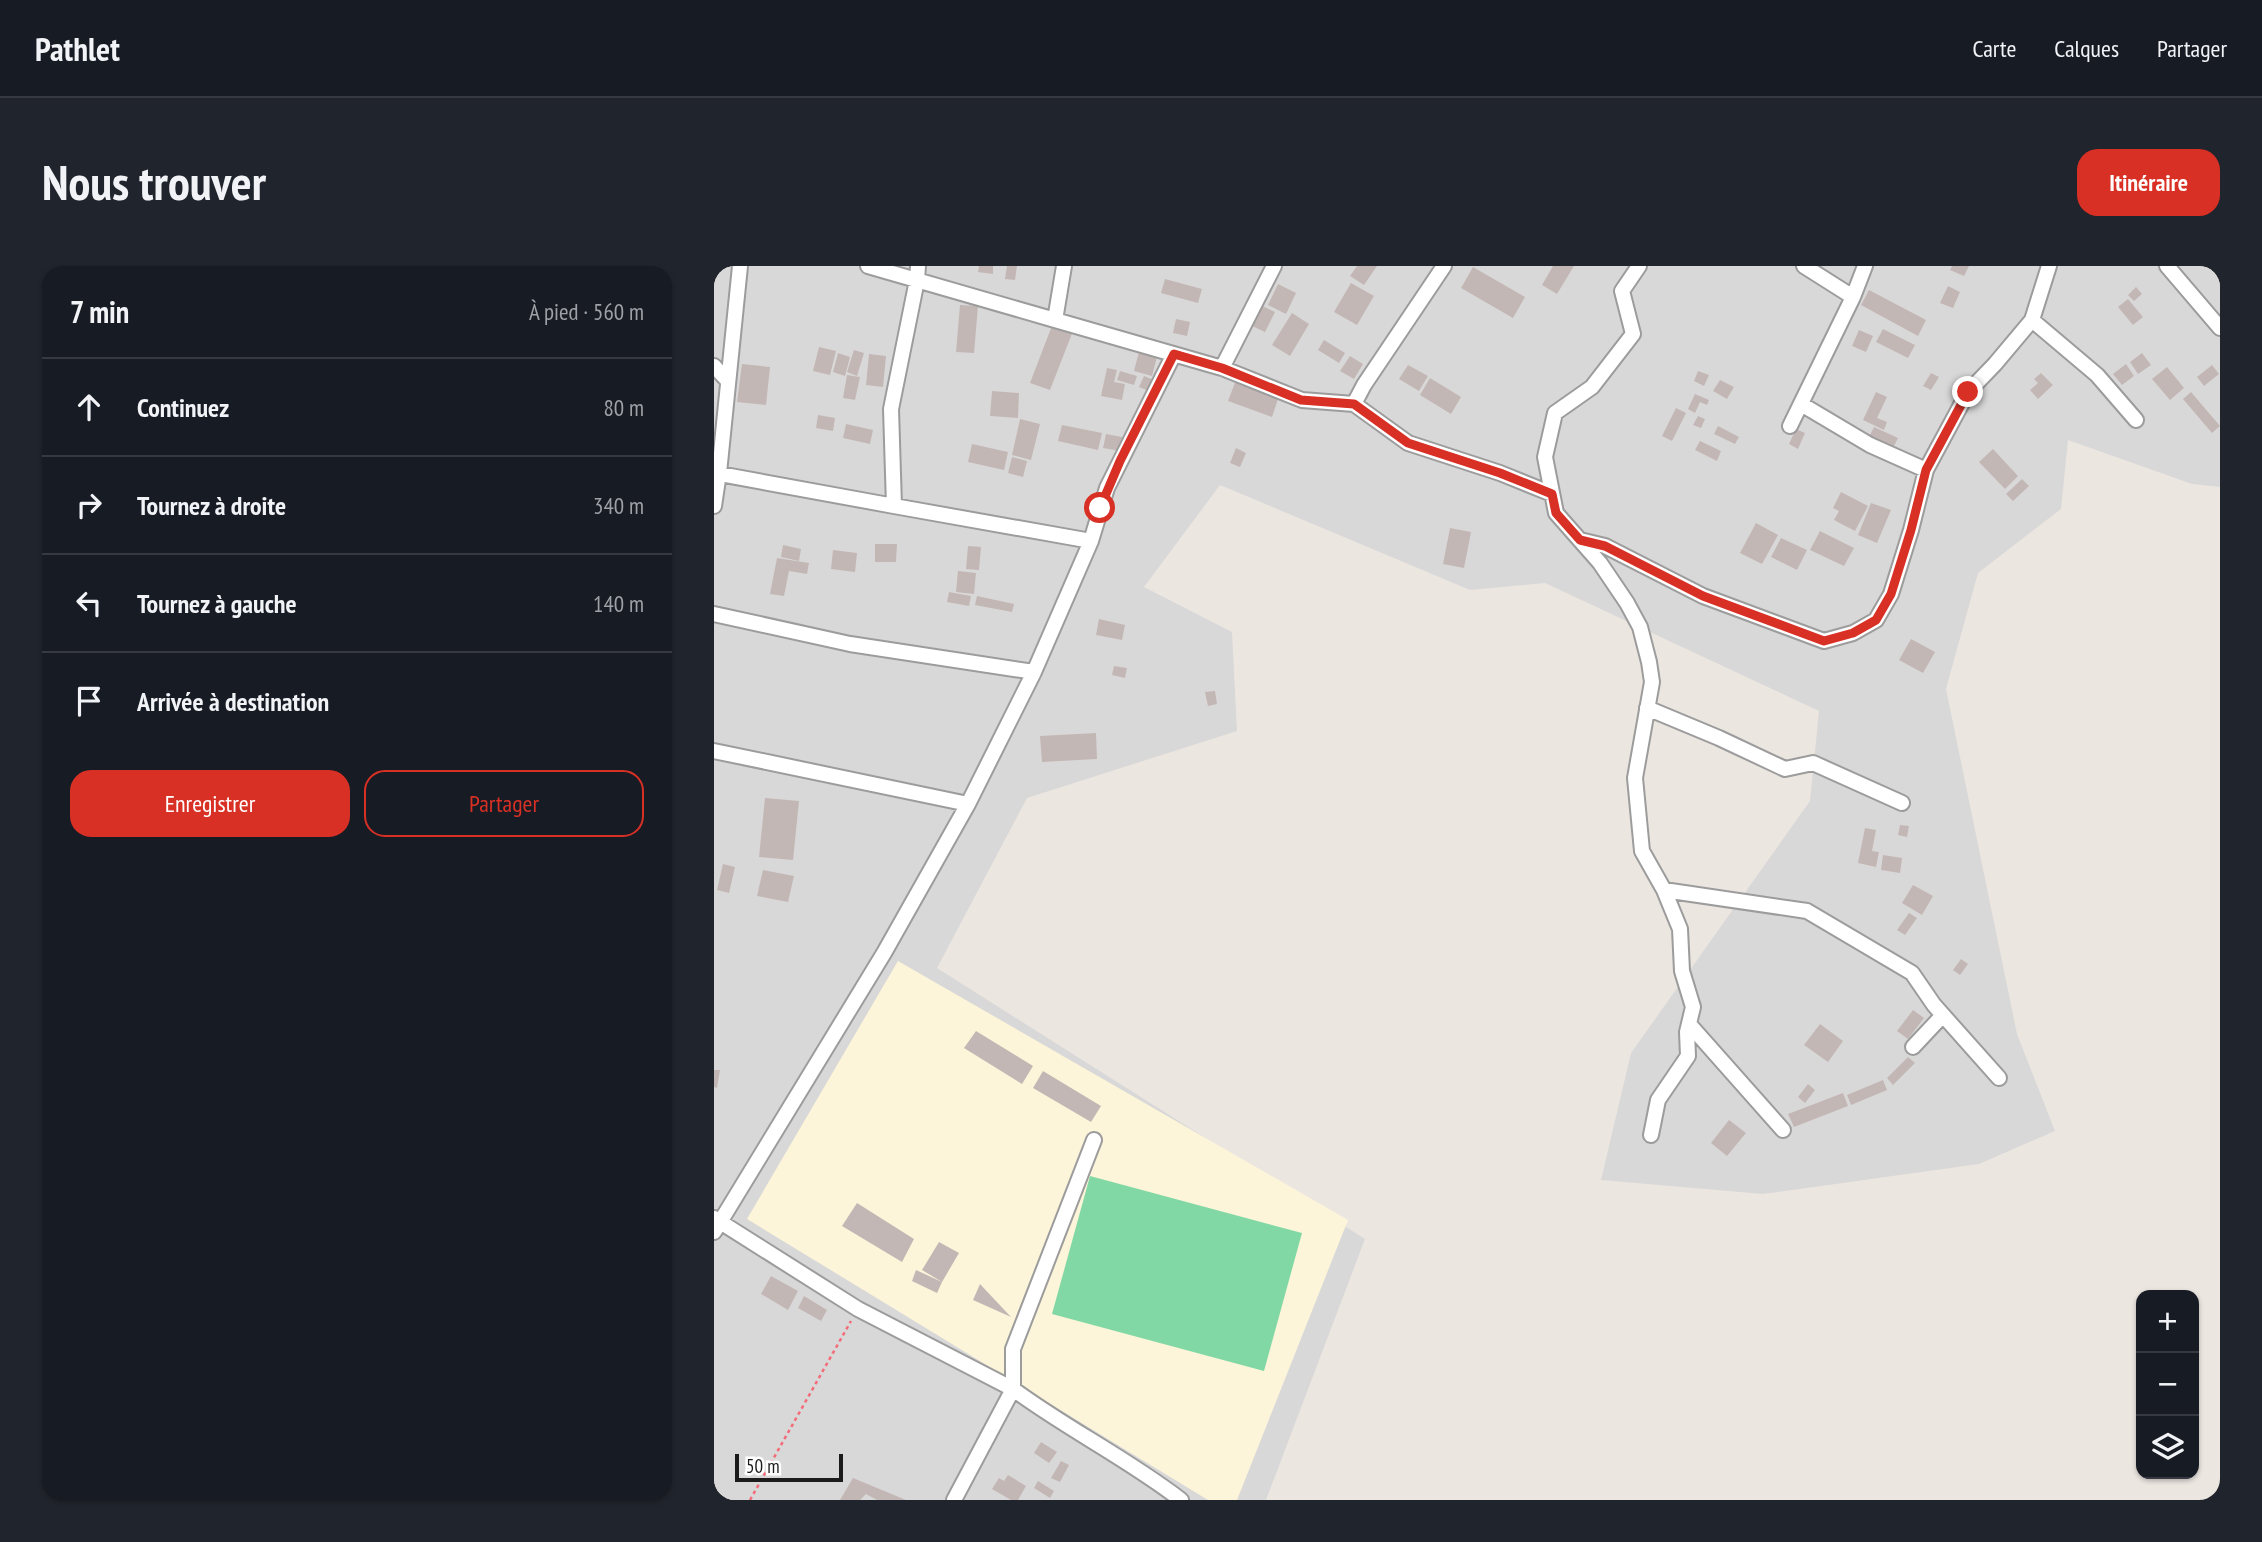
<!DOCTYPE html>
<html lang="fr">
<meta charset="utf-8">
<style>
body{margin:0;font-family:"PT Sans Narrow",sans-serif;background:#20242c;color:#f1f3f6}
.controls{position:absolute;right:21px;bottom:21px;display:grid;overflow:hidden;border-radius:14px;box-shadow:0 2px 5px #0004}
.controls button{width:63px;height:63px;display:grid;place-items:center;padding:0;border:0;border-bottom:2px solid #363941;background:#171b24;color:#f1f3f6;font:35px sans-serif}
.scale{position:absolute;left:21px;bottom:18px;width:108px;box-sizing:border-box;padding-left:7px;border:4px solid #1b1b1b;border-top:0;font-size:19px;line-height:24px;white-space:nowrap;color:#1b1b1b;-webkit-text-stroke:5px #fff;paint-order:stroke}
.stop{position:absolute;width:21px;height:21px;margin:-16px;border:5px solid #d93025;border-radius:50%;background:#fff}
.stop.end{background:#d93025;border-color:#fff;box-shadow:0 2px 7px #0008}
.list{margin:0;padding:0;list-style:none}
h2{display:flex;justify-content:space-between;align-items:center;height:91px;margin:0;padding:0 28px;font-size:30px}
h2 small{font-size:23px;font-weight:400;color:#9ea1a6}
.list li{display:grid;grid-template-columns:46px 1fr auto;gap:21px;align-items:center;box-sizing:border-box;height:98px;padding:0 28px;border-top:2px solid #363941}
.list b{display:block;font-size:26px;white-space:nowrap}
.list em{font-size:23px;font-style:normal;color:#9ea1a6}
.actions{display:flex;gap:14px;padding:21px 28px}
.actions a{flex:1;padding:16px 0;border:2px solid #d93025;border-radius:21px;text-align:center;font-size:24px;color:#d93025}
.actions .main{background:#d93025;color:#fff}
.icon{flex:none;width:38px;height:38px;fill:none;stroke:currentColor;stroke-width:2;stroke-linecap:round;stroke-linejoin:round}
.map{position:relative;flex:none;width:1506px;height:1234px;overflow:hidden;border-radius:21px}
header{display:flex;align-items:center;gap:42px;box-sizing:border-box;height:98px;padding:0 35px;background:#171b24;border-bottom:2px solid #363941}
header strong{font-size:33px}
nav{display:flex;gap:38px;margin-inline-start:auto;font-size:24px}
.intro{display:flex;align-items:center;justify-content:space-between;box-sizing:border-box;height:168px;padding:0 42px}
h1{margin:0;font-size:49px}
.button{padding:18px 32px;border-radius:21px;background:#d93025;color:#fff;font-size:24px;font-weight:700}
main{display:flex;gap:42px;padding:0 42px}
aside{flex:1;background:#171b24;border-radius:21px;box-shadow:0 2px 5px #0004}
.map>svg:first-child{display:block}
.residential{fill:#d9d8d8}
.education{fill:#fdf5d9}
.pitch{fill:#82d8a5}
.building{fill:#c3b7b5}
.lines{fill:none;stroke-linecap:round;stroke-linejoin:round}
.minor-casing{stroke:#9c9c9c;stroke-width:18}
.path{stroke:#f26c7a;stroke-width:2.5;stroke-dasharray:3.5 3.5;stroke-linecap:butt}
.minor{stroke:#fff;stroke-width:14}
.route{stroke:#d93025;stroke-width:9}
</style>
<header>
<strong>Pathlet</strong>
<nav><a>Carte</a><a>Calques</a><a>Partager</a></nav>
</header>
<div class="intro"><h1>Nous trouver</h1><a class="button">Itinéraire</a></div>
<main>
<aside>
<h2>7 min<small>À pied · 560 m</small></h2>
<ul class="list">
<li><svg class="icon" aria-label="ahead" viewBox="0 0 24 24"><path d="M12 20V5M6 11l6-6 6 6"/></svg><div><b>Continuez</b></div><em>80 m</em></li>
<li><svg class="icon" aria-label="right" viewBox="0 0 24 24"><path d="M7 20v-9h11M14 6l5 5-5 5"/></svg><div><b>Tournez à droite</b></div><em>340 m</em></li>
<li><svg class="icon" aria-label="left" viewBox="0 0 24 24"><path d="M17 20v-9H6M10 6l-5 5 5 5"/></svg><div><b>Tournez à gauche</b></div><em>140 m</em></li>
<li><svg class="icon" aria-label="arrive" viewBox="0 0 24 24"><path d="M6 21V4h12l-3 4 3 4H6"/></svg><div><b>Arrivée à destination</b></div></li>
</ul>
<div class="actions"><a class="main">Enregistrer</a><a>Partager</a></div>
</aside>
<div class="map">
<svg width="1506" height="1234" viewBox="0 0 1506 1234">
<rect width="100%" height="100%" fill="#ece6e1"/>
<path class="residential" d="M0,0H1506V221L1478,218L1354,174L1347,243L1264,307L1232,423L1303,768L1341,865L1265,898L1049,928L887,914L917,787L1096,535L1105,445L831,317L756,324L506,219L430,321L518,366L523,465L313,532L223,702L651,973L552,1234H0Z"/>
<path class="education" d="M184,695L634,954L523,1234H494L33,953Z"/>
<path class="pitch" d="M376,910L588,967L550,1105L338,1048Z"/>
<path class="building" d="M265,0H279V8L264,6Z
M293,0H303L301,14L291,13Z
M643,0H663L650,19L636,10Z
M839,0H860L843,28L828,19Z
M1238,0H1255L1250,10L1236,4Z
M759,1L811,31L799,52L747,22Z
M451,13L488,23L484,37L447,27Z
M637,17L660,30L643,59L620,46Z
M564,18L582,27L572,48L554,39Z
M1234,20L1246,26L1239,42L1226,37Z
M1422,21L1428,28L1420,35L1414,29Z
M1155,24L1212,54L1204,70L1147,39Z
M1414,33L1429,51L1419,59L1404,41Z
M246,39L264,40L260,87L242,86Z
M546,39L561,46L551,66L536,59Z
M578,47L595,58L576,90L558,79Z
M462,53L476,56L473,70L459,67Z
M339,57L359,65L336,124L316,117Z
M1169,63L1201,79L1194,92L1162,76Z
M1145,64L1159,70L1152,86L1138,80Z
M610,74L631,87L625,97L604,84Z
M105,81L122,85L116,109L99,105Z
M426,82L444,87L438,110L420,105Z
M140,84L150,87L143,110L133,106Z
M124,87L136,91L131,110L119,106Z
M1428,87L1437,99L1424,108L1416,96Z
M155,88L172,90L169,121L152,119Z
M636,90L649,98L640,113L626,105Z
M28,98L56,101L52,139L23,136Z
M1412,98L1420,110L1408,119L1399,108Z
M694,99L714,110L705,125L685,113Z
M1498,99L1505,108L1490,120L1483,111Z
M1453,101L1470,122L1456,134L1438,113Z
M393,102L403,104L400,116L411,118L408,134L387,130Z
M406,105L423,110L420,119L403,114Z
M984,105L995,109L990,120L980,115Z
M1217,107L1225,111L1217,124L1209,120Z
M1327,107L1339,119L1324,133L1316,124L1324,117L1320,113Z
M133,109L146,111L141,134L129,132Z
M430,110L440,114L435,125L425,121Z
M716,112L747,131L737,148L706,129Z
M522,114L565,130L558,151L514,135Z
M1006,114L1020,121L1013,133L999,125Z
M278,125L305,127L304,152L276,150Z
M1162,126L1173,131L1163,152L1173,156L1170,164L1149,154Z
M1477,126L1506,160L1498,167L1469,133Z
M981,128L995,134L993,139L986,136L981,147L974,143Z
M962,142L972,147L958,175L948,170Z
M104,149L121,152L119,165L102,162Z
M984,150L991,153L987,162L979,159Z
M306,153L326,158L317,194L298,189Z
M132,158L159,164L156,178L129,172Z
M348,159L388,167L384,184L344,175Z
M1004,160L1025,171L1021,178L1000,168Z
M1160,161L1184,172L1178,184L1154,173Z
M1082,163L1091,167L1084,183L1075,178Z
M392,168L408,171L406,185L389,182Z
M986,175L1007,185L1003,195L981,184Z
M258,178L294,186L290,204L254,196Z
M522,182L532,187L526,201L516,197Z
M1279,183L1304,210L1291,223L1265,196Z
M298,191L313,195L309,211L294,207Z
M1308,213L1315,220L1299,235L1292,228Z
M1127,226L1154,240L1141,265L1120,254L1125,245L1119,242Z
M1157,237L1177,244L1163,277L1144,269Z
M1042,257L1064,269L1048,298L1026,287Z
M736,262L757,266L750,302L729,298Z
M1106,265L1140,282L1130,300L1096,284Z
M1067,272L1093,284L1083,304L1057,291Z
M161,278H183L182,296H161Z
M69,279L87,283L85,295L67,291Z
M254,280L267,281L265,304L252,303Z
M119,284L143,287L141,306L117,303Z
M63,292L95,297L93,308L75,305L70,330L56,328Z
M244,305L262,307L260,328L242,326Z
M235,326L257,330L255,340L233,336Z
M263,330L300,338L298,346L261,339Z
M385,353L411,359L408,374L382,369Z
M1197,373L1221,386L1209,407L1185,394Z
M400,400L413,402L411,412L398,409Z
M501,425L503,438L494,440L491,426Z
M382,467L383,493L328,496L326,470Z
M51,532L85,535L79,594L45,591Z
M1186,559L1195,560L1193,571L1184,569Z
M1151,562L1162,564L1158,585L1165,586L1162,601L1144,597Z
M1169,589L1188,592L1186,607L1167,604Z
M9,598L21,601L15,627L3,624Z
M49,604L80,610L74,636L43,630Z
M1199,619L1219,630L1208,649L1188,637Z
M1195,647L1203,652L1191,669L1183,664Z
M1247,693L1254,698L1246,709L1239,704Z
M1199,744L1210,752L1194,773L1183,765Z
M1106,758L1129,775L1114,796L1090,779Z
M262,765L319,800L308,818L250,782Z
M1194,791L1201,797L1179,819L1173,812Z
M0,804H6L3,822L0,821Z
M329,805L387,840L377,856L319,822Z
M1169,814L1173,824L1137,839L1133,829Z
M1094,818L1101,824L1091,837L1084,831Z
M1129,827L1134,840L1080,861L1074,848Z
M1015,854L1032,867L1013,890L997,877Z
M143,937L200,973L188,996L128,960Z
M225,976L245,987L228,1016L208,1004Z
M202,1004L228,1016L223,1027L198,1015Z
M57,1010L84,1025L74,1044L47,1028Z
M266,1018L297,1051L259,1034Z
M90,1030L113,1044L107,1055L84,1042Z
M327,1176L343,1186L335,1197L320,1187Z
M347,1195L355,1199L346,1216L337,1212Z
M294,1209L312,1220L304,1234H297L278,1223L285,1212L290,1215Z
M139,1212L192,1234H163L152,1228L146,1234H126Z
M324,1215L340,1225L336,1232L320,1222Z"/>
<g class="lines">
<g class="minor-casing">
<path id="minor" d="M154,0L341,54
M350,0L341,54L508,102L588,134L640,138L694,177L786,207L838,228
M925,0L908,25L919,68L878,121L841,147L831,191L842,247L886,297L913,337L926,361L935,396L938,416L921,512L928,585L950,624L966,663L968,705L979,741L973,766L974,790L944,834L937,869
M1090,0L1139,31
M1453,0L1506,62
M1318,54L1383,109L1422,154
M0,100L14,115
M508,102L560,0
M640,138L650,119L730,0
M1087,138L1156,179L1212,204
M1076,160L1139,31L1151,0
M0,207L180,240L177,143L203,14L204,0
M0,240L5,207L26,0
M180,240L377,275
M866,274L891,280L989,330L1110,375L1139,367L1162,354L1177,328L1197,264L1212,204L1254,126L1281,98L1318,54L1335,0
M0,348L136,378L320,406
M933,442L1005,472L1071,503L1099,497L1188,537
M0,485L254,538
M950,624L1093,645L1198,707L1220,739L1285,812
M975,758L1069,864
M1199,781L1229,749
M0,952L144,1043L299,1123C353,1163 414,1193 467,1234
M0,966L170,687L254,538L320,406L377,275L393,222L460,88
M240,1234L299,1123V1083L380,874"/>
</g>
<path class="path" d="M36,1234L137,1055"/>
<use href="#minor" class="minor"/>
</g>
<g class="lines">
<path class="route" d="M386,242L406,195L460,88L508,102L587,134L640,138L694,177L786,207L838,228L842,247L866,274L891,280L989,330L1110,375L1139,367L1162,354L1177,328L1197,264L1212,204L1254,126"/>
</g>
</svg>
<div class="controls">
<button>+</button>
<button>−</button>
<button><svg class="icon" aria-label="layers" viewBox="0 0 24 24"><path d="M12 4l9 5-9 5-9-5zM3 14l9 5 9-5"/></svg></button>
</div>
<div class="scale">50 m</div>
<div class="stop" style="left:386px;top:242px"></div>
<div class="stop end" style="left:1254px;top:126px"></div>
</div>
</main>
